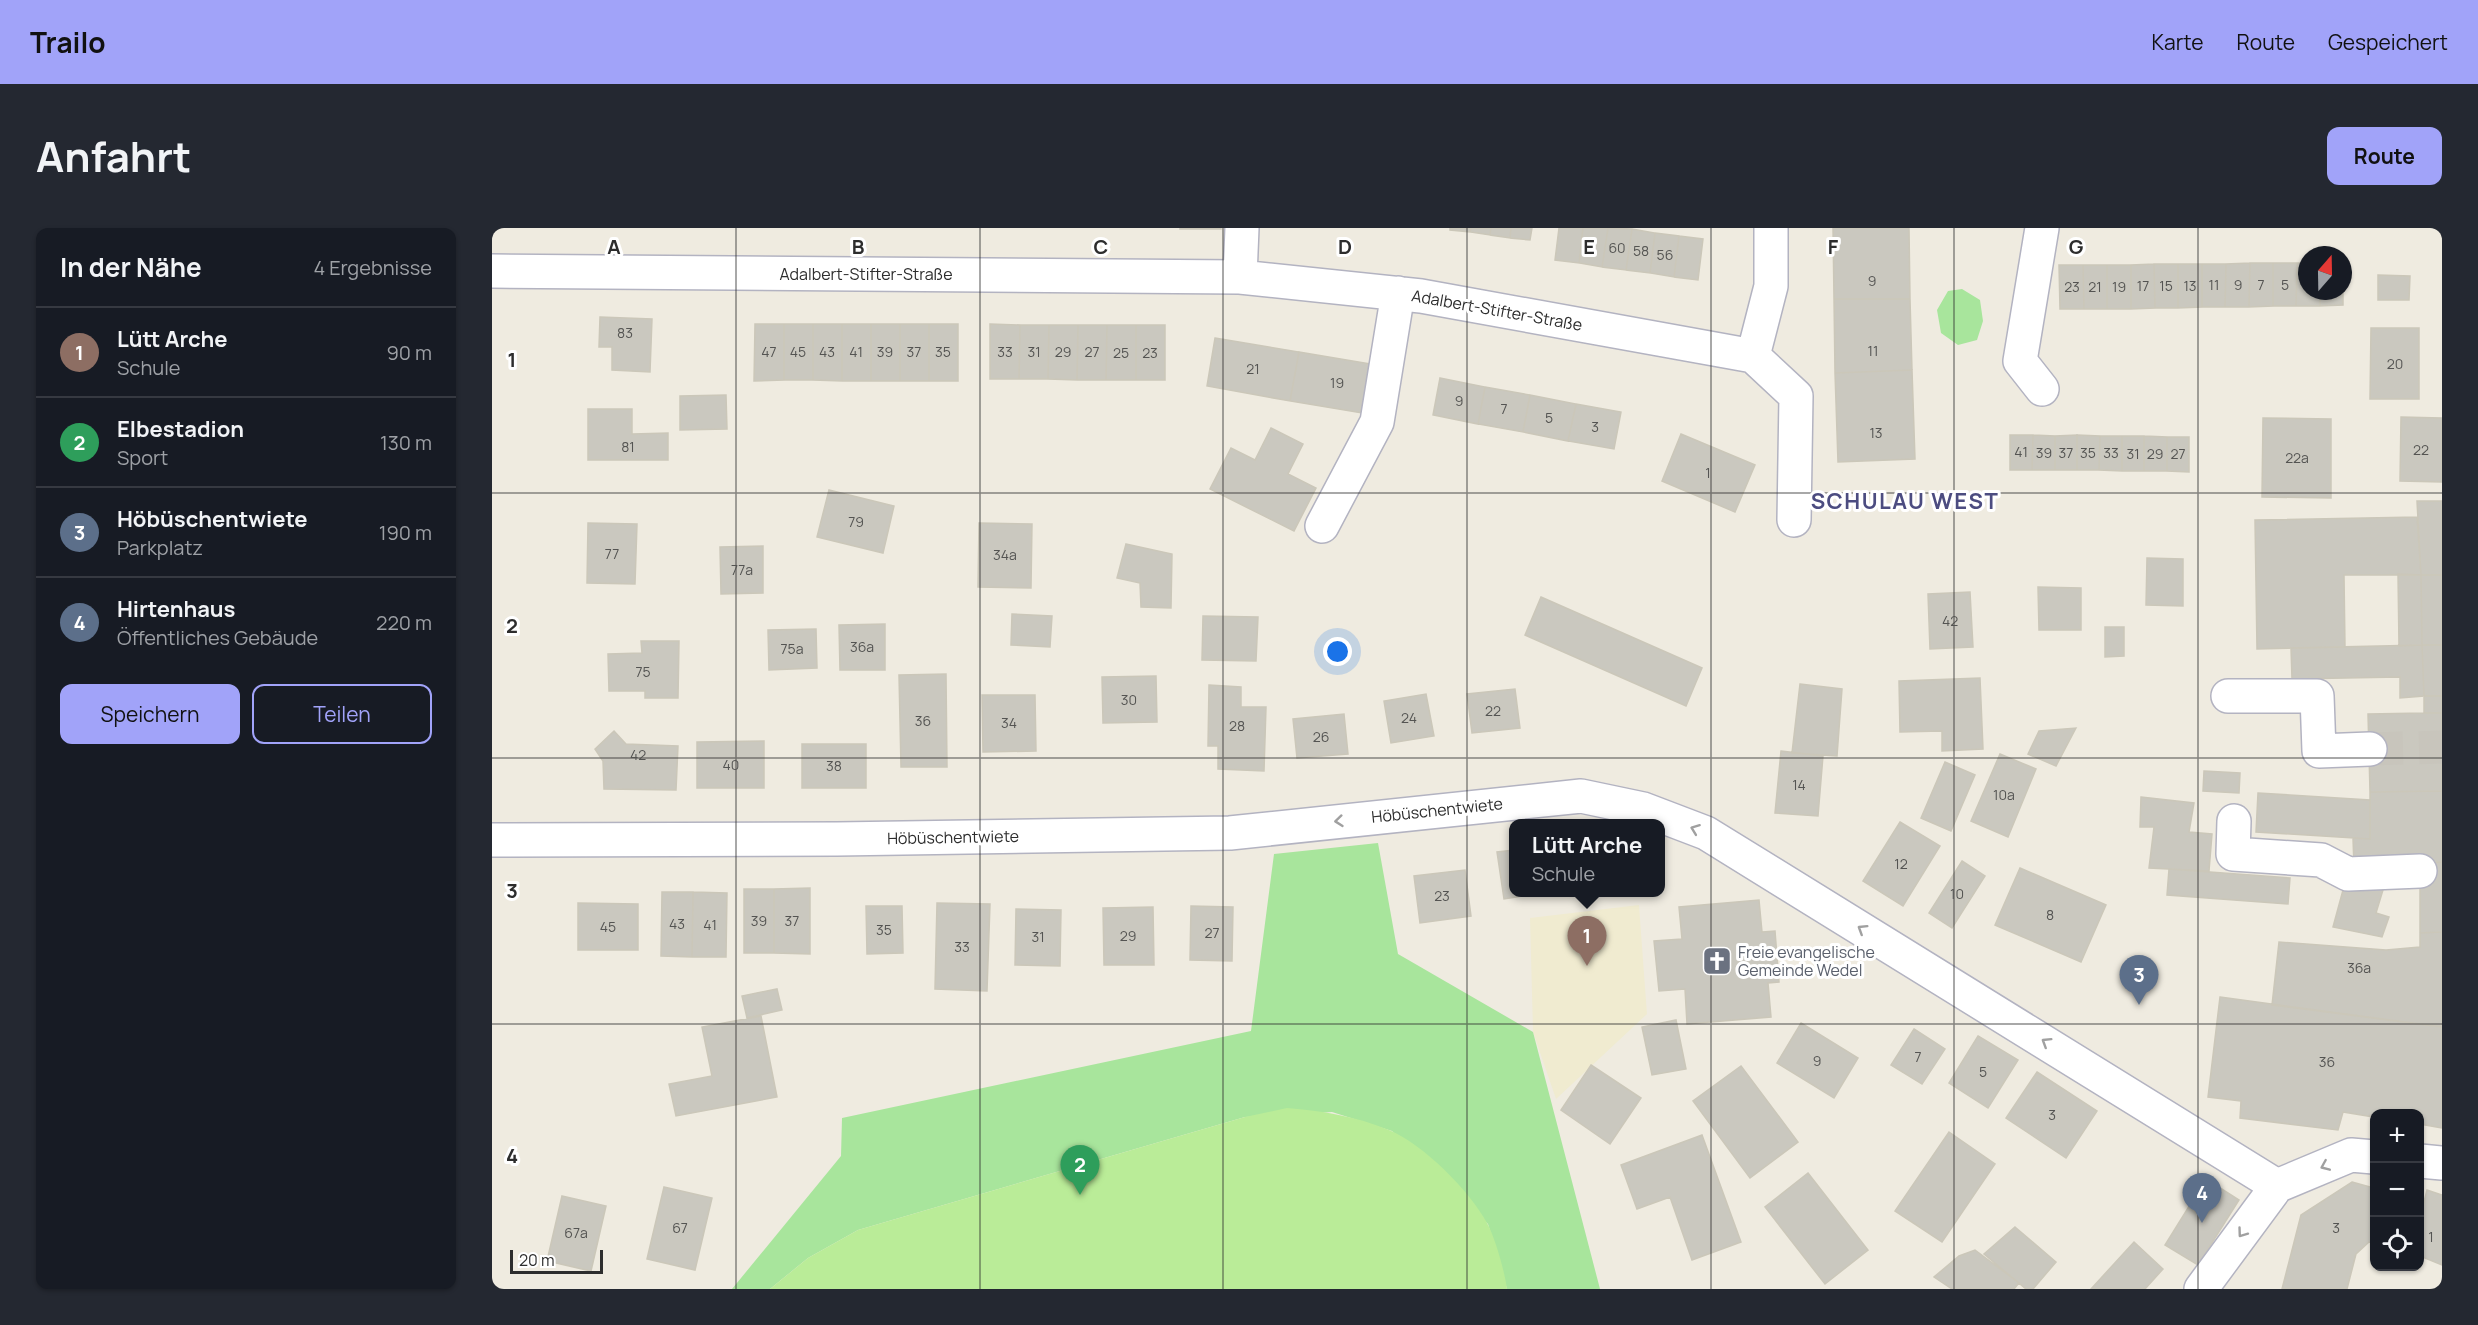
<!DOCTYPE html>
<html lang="de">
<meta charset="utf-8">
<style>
body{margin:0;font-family:Manrope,sans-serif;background:#242831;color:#f1f3f6}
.controls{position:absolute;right:18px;bottom:18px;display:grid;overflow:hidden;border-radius:12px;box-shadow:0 2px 4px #0004}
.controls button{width:54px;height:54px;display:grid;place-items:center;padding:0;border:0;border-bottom:2px solid #363941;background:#171b24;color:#f1f3f6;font:30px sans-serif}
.compass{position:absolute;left:1806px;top:18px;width:54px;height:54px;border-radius:50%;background:#171b24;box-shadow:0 2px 4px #0004;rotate:20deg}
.scale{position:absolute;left:18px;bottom:15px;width:93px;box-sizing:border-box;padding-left:6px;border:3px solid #2d2d2d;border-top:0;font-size:16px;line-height:21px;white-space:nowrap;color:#2d2d2d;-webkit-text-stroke:4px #fff;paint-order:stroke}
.you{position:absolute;left:846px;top:424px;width:21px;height:21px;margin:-15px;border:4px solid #fff;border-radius:50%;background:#1a73e8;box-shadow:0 0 0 9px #1a73e833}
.badge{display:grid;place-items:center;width:39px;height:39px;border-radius:50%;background:#a1a3f9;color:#fff;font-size:20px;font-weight:700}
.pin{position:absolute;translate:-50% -50px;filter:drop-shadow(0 2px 3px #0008)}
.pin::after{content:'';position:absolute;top:32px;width:21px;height:18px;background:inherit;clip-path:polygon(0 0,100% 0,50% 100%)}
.popup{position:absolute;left:1017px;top:591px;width:156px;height:78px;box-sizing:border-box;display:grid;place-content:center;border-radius:12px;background:#171b24;filter:drop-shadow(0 2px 4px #0005);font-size:20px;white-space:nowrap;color:#9ea1a6}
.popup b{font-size:22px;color:#f1f3f6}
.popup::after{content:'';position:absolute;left:50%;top:100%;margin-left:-12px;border:12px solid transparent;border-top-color:#171b24}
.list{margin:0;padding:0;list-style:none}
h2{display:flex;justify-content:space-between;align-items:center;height:78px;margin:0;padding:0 24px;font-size:26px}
h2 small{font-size:20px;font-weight:400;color:#9ea1a6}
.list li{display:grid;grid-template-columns:39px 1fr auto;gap:18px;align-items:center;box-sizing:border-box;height:90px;padding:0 24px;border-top:2px solid #363941}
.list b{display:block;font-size:22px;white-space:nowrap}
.list p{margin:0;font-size:20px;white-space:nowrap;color:#9ea1a6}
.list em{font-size:20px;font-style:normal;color:#9ea1a6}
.actions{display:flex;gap:12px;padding:18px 24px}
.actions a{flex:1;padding:14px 0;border:2px solid #a1a3f9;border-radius:12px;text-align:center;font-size:21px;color:#a1a3f9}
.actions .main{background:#a1a3f9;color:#111}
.icon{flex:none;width:33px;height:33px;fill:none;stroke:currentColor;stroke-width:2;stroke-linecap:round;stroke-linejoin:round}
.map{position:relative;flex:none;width:1950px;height:1061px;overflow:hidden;border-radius:12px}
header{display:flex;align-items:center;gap:36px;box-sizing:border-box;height:84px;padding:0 30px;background:#a1a3f9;color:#111}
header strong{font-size:28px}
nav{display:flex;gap:33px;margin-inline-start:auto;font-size:21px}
.intro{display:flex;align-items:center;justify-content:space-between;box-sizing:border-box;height:144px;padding:0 36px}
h1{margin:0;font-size:42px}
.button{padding:15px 27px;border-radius:12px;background:#a1a3f9;color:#111;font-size:21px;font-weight:700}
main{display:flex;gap:36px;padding:0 36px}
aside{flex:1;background:#171b24;border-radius:12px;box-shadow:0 2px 4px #0004}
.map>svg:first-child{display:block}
.education{fill:#f0ebd0}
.green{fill:#a8e59c}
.pitch{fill:#baec98}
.building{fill:#cac8bf;stroke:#cbc7b9;stroke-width:1.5}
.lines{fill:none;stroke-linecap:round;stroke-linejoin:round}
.minor-tunnel{stroke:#c8c5bc;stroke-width:33;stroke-dasharray:33 16;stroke-linecap:butt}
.minor-casing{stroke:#b3b3c1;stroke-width:36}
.minor{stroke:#fff;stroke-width:33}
.oneway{stroke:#a0a0a0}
.grid{fill:none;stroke:#2d2d2d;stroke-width:1.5;stroke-opacity:0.55}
.labels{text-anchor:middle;stroke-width:6;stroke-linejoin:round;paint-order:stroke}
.number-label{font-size:14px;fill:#545452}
.street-label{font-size:16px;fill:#2d2d2d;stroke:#fff}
.worship-label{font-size:16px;fill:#5b616d;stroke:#fff;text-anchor:start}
.district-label{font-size:22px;font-weight:bold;letter-spacing:1.5px;fill:#4c4c80;stroke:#fff}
.grid-label{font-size:20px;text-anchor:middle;font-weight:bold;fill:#2d2d2d;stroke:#fff;stroke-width:6;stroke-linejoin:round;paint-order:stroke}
</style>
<header>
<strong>Trailo</strong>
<nav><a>Karte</a><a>Route</a><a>Gespeichert</a></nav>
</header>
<div class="intro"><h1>Anfahrt</h1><a class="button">Route</a></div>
<main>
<aside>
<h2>In der Nähe<small>4 Ergebnisse</small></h2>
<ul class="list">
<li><span class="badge" style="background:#8d6e63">1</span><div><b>Lütt Arche</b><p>Schule</p></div><em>90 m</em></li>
<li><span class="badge" style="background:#2e9e5b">2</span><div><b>Elbestadion</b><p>Sport</p></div><em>130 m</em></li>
<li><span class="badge" style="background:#5c6f8a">3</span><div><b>Höbüschentwiete</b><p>Parkplatz</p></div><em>190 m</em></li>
<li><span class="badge" style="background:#5c6f8a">4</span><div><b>Hirtenhaus</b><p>Öffentliches Gebäude</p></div><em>220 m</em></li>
</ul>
<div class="actions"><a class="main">Speichern</a><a>Teilen</a></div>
</aside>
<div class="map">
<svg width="1950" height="1061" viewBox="0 0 1950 1061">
<rect width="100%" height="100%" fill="#efebe0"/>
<path class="education" d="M1147,677L1155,786L1064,871L1041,804L1038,690Z"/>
<path class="green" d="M1470,61L1488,72L1491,93L1485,112L1466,117L1449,105L1445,82L1456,63Z
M886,615L906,726L1041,804L1108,1061H1015L996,996L900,903L840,884L753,889L366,1002L316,1030L278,1061H240L349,928L350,890L759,803L782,626Z"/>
<path class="pitch" d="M795,880C831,883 863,888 897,902C931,916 978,963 995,995C1003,1009 1013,1045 1015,1061H278L316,1030L366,1002L753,889Z"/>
<path class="building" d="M688,0H729V1H688Z
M958,0H979L978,4L958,2Z
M979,0H999L998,7L978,4Z
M999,0H1019L1018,10L998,7Z
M1019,0H1040L1038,12L1018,10Z
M1067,0H1091L1087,35L1063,32Z
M1091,0H1116L1110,39L1087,35Z
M1116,0L1140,1L1134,42L1110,39Z
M1341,0H1417L1418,71H1342Z
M1140,1L1163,5L1158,45L1134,42Z
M1163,5L1187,8L1182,49L1158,45Z
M1187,8L1211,11L1206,52L1182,49Z
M1851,34V77L1828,78V63H1851Z
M1758,35H1781V78L1757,79Z
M1758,35L1757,79H1733L1734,36Z
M1781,35H1805L1804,78H1781Z
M1805,35H1815V63H1828V78H1804Z
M1662,36H1686V80H1663Z
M1662,36L1663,80L1639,81V37Z
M1686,36H1710V79L1686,80Z
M1710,36H1734L1733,79H1710Z
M1567,37H1591L1592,81H1568Z
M1591,37H1615V81H1592Z
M1615,37H1639V81H1615Z
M1886,47L1918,48L1917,72H1886Z
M1342,71H1418L1420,142L1343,145Z
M108,89L160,91L158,144L120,142V119H107Z
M263,96H292V152L262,153Z
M292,96H321V152H292Z
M321,96H350V153L321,152Z
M350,96H379V153H350Z
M379,96H408V153H379Z
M408,96H437V153H408Z
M437,96H466V153H437Z
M498,96L528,97L527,151H498Z
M528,97H557L556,151H527Z
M557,97H586L585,152L556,151Z
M586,97H615L614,152H585Z
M615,97H644V152H614Z
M644,97H673V152H644Z
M1879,100H1927V171H1878Z
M723,110L807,124L798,173L715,158Z
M807,124L891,138L882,187L798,173Z
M1420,142L1423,231L1346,234L1343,145Z
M948,150L993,159L986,196L941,187Z
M993,159L1038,167L1031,204L986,196Z
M234,167L235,201L188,202V168Z
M1038,167L1084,176L1076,213L1031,204Z
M1084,176L1129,184L1122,221L1076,213Z
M96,181H140V206L176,205V232H96Z
M1909,189L1950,190V254L1908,253Z
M1771,190L1839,191V270L1770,269Z
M779,200L811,216L796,246L824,260L802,303L718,261L739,220L763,232Z
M1189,206L1263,237L1243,284L1170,253Z
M1518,207H1541L1540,242H1518Z
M1541,207L1563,208V242H1540Z
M1585,207L1608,208L1607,242H1585Z
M1585,207V242H1563V208Z
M1608,208H1630V243L1607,242Z
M1630,208H1652V243H1630Z
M1652,208L1675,209V243H1652Z
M1675,209H1697V244L1675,243Z
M337,262L402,278L391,325L325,309Z
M1925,273H1950V347H1929Z
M1925,289L1929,347H1852L1853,419L1765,421L1763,292Z
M96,295L145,296L143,356L95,355Z
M487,295L540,296L539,360L486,359Z
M634,316L680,326L679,380L649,379L648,355L625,350Z
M271,318V365L229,366L228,319Z
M1655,330L1691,331V378L1654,377Z
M1906,346L1929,347L1930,417L1907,418Z
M1929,347H1950V417H1930Z
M1546,359L1589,360V402H1547Z
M1478,364L1481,419L1438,421L1436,366Z
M1049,369L1210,440L1194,478L1033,407Z
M520,386L560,388L558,419L519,417Z
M711,388L766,389L764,433L710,432Z
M393,396V442H348L347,397Z
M1613,399H1632V428L1613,429Z
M324,401L325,440L277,442L276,402Z
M149,413H187L186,470H153V463H117L116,426L150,425Z
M1930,417H1950V468H1932Z
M1930,417L1932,468L1908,470V449L1800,451L1799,420Z
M454,446L455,539H409L407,447Z
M664,448L665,494L611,495L610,449Z
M1488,450L1491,521L1450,523V503L1408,504L1407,453Z
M1308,456L1350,461L1345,528L1300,525Z
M717,457L749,459V479H774L772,543L726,541V518H716Z
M1023,461L1028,500L980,505L975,466Z
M934,466L942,508L899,515L892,473Z
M490,467H543L544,523L491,524Z
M1932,468H1950V485H1932Z
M1932,485H1950V563L1878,564L1876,486Z
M852,486L856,526L805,530L801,491Z
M1584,500L1564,538L1536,526L1547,503Z
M122,503L134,516L186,518L184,562L112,561L111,533L103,521Z
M272,513V560H205V514Z
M310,516H374V560H310Z
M1289,523L1331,528L1326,588L1283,585Z
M1508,526L1544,541L1516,609L1479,593Z
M1453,534L1483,547L1459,603L1429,590Z
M1712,543L1748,545L1747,565L1711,563Z
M1950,563V634L1862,639L1861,610L1878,611V564Z
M1766,565L1878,572V611L1764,604Z
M1649,569L1702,575L1697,604L1720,606L1717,643L1657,640L1662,599H1648Z
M1408,594L1448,618L1411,678L1371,653Z
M1022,622V664H1056L1012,671L1005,624Z
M1470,633L1493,648L1460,700L1437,685Z
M1950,634V704L1928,705V635Z
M1528,640L1614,677L1589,734L1503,697Z
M1677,641L1798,650L1796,676L1675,667Z
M973,642L979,688L928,695L922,648Z
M1854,651L1894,652L1884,685L1897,689L1890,709L1841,699Z
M318,660V726L282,725V661Z
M252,661H282V725H252Z
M170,664H201L200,729L169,728Z
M201,664L235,665L234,729H200Z
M1267,672L1270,704L1283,703L1287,754L1276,755L1279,789L1195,796L1193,761L1167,763L1162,713L1190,711L1187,679Z
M86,675L146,676V722H86Z
M445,675L498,676L495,763L443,761Z
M374,678H410L411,725L375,726Z
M699,678L741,679L740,733L698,732Z
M661,679L662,737H612L611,680Z
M524,681L569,682L568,738L523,737Z
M1950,704V799L1780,777L1787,714L1894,722L1928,719V705Z
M285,761L290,782L255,790L250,768Z
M1728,769L1950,799V900L1928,896V886H1882V889L1851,884L1846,902L1748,890L1749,873L1716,869Z
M269,788L285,869L184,888L177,856L220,848L210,799Z
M1184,792L1194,841L1160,847L1150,799Z
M1309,795L1366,830L1342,870L1285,835Z
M1422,801L1453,821L1430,856L1399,837Z
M1486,808L1526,832L1496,880L1457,855Z
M1099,837L1149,870L1118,916L1069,882Z
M1249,838L1306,914L1258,950L1201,873Z
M1545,844L1605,883L1574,930L1514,890Z
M1457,904L1503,936L1450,1014L1403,983Z
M1210,907L1249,1014L1200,1032L1178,969L1145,981L1129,937Z
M1316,945L1376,1022L1333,1056L1273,979Z
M1714,951L1747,972L1706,1037L1673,1017Z
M1860,954L1882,960V1015L1877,1014L1864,1026L1855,1061H1790L1809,987Z
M172,959L220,970L203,1042L155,1031Z
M1935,962L1950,967V1037L1928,1028V990Z
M70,968L114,978L99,1043L55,1033Z
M1928,972L1932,973L1928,990Z
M1523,999L1564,1034L1541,1061H1534L1492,1026Z
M1642,1014L1671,1041L1653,1061H1599Z
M1483,1022L1527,1055L1522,1061H1460L1442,1049L1467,1028Z"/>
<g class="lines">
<path class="minor-tunnel" d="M1878,521L1950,519"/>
<g class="minor-casing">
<path id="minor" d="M0,43L748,49L929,68L1261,128
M748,49L750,0
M1261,128L1304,168L1302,292
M1261,128L1279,58V0
M1550,161L1528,133L1550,0
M830,298L885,194L906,65
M1736,468H1825L1827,523L1878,521
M1742,593L1741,626L1829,632L1856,646L1928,643
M0,612L345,611L738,605L1089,568L1151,581L1214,605L1785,958
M1928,933L1950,935
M1709,1061L1785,958L1859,927L1882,929"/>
</g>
<use href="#minor" class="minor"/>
</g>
<defs><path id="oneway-chevron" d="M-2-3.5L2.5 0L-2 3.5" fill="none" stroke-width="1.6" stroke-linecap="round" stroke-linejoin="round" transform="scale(1.5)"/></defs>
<g class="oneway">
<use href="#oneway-chevron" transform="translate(847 593) rotate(174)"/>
<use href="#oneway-chevron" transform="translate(1203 601) rotate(-159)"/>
<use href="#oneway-chevron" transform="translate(1370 701) rotate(-148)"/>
<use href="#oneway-chevron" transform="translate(1554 814) rotate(-148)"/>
<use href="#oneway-chevron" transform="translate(1833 938) rotate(157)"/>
<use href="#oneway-chevron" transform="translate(1750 1005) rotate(126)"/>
</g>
<path class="grid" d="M244,0V1061M488,0V1061M731,0V1061M975,0V1061M1219,0V1061M1462,0V1061M1706,0V1061M0,265H1950M0,530H1950M0,796H1950"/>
<defs>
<g id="church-square" transform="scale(1.5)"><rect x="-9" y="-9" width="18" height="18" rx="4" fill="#6b7280" stroke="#fff"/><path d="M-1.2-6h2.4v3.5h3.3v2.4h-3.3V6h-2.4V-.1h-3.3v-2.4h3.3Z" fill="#fff"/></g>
</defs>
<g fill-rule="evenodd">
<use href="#church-square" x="1225" y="733"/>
</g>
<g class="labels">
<g class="number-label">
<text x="1125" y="25">60</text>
<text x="1149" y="28">58</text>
<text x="1173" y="32">56</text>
<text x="1380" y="58">9</text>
<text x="1722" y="62">11</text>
<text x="1746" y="62">9</text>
<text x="1769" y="62">7</text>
<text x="1793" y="62">5</text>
<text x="1651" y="63">17</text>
<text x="1674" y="63">15</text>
<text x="1698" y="63">13</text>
<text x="1580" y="64">23</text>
<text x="1603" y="64">21</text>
<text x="1627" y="64">19</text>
<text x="133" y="110">83</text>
<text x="1381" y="128">11</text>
<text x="277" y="129">47</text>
<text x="306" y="129">45</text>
<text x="335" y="129">43</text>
<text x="364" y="129">41</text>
<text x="393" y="129">39</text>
<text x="422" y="129">37</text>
<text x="451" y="129">35</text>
<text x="513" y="129">33</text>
<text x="542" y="129">31</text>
<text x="571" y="129">29</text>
<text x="600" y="129">27</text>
<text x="629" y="130">25</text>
<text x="658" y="130">23</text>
<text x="1903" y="141">20</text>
<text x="761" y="146">21</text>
<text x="845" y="160">19</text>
<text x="967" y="178">9</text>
<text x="1012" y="186">7</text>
<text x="1057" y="195">5</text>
<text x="1103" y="204">3</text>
<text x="1384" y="210">13</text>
<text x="136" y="224">81</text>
<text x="1929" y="227">22</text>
<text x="1529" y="229">41</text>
<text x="1552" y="230">39</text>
<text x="1574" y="230">37</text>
<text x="1596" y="230">35</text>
<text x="1619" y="230">33</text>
<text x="1641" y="231">31</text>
<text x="1663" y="231">29</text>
<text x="1686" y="231">27</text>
<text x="1805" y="235">22a</text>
<text x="1216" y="250">1</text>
<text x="364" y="299">79</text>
<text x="120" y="331">77</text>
<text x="513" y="332">34a</text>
<text x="250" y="347">77a</text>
<text x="1458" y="398">42</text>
<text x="370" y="424">36a</text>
<text x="300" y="426">75a</text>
<text x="151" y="449">75</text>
<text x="637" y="477">30</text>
<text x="1001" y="488">22</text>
<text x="917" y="495">24</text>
<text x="431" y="498">36</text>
<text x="517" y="500">34</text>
<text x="745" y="503">28</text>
<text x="829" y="514">26</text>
<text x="146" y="532">42</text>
<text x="239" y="542">40</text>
<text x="342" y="543">38</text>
<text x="1307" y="562">14</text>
<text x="1512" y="572">10a</text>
<text x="1409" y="641">12</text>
<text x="1465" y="671">10</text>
<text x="950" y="673">23</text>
<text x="1558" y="692">8</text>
<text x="267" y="698">39</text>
<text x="300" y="698">37</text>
<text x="185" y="701">43</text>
<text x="218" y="702">41</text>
<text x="116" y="704">45</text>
<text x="392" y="707">35</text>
<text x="720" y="710">27</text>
<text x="636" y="713">29</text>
<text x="546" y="714">31</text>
<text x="470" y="724">33</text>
<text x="1867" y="745">36a</text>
<text x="1426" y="834">7</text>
<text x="1325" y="838">9</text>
<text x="1835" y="839">36</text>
<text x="1491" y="849">5</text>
<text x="1560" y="892">3</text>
<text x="188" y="1005">67</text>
<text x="1844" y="1005">3</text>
<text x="84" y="1010">67a</text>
<text x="1939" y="1014">1</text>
</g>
<g class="street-label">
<text x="374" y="52">Adalbert-Stifter-Straße</text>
<text transform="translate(1005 82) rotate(10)" y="6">Adalbert-Stifter-Straße</text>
<text transform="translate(945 582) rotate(-6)" y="6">Höbüschentwiete</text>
<text transform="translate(461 609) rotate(-1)" y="6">Höbüschentwiete</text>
</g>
<g class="worship-label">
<text x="1246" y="730">Freie evangelische<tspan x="1246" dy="18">Gemeinde Wedel</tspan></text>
</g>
<g class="district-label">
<text x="1413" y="281">SCHULAU WEST</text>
</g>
</g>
<g class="grid-label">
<text x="122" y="26">A</text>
<text x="366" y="26">B</text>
<text x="609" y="26">C</text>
<text x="853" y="26">D</text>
<text x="1097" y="26">E</text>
<text x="1341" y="26">F</text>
<text x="1584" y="26">G</text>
<text x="20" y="139">1</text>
<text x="20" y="405">2</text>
<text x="20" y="670">3</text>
<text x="20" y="935">4</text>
</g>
</svg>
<div class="controls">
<button>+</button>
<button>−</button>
<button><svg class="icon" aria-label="locate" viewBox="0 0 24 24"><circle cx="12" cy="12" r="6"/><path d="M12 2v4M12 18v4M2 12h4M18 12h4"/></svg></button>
</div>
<svg class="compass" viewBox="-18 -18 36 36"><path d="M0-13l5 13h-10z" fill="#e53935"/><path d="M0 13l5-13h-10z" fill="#9ea1a6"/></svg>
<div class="scale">20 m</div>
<div class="you"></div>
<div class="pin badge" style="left:1095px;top:738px;background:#8d6e63">1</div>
<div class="popup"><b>Lütt Arche</b>Schule</div>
<div class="pin badge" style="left:588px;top:967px;background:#2e9e5b">2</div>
<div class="pin badge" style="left:1647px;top:777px;background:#5c6f8a">3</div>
<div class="pin badge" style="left:1710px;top:995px;background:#5c6f8a">4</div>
</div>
</main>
